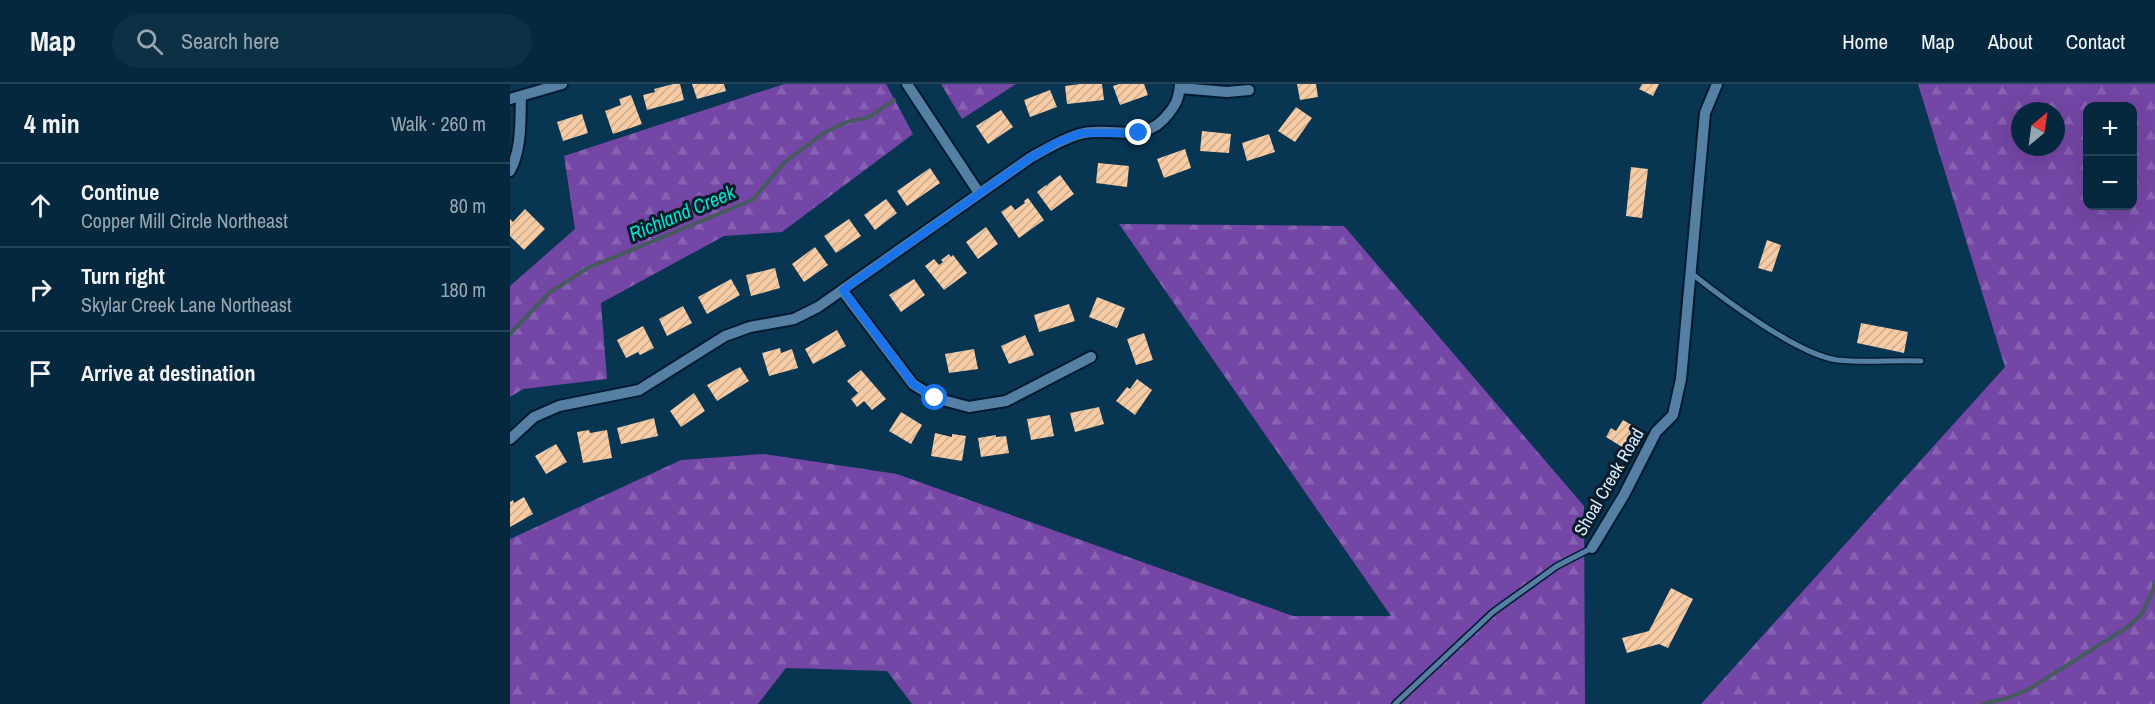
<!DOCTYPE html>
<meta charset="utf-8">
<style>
body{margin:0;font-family:"Archivo Narrow",sans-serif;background:#0e3045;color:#f1f3f6}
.controls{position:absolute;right:18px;top:18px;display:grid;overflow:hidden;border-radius:12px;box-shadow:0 6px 24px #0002}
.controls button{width:54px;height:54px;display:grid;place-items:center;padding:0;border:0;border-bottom:2px solid #264458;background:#05283e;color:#f1f3f6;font:30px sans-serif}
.compass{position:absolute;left:1501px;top:18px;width:54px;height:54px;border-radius:50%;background:#05283e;box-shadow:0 6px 24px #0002;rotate:29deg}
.stop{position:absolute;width:18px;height:18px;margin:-14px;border:4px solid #1a73e8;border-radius:50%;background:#fff}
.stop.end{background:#1a73e8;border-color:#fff;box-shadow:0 2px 6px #0008}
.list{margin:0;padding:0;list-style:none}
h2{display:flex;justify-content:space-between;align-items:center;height:78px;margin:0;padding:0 24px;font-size:26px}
h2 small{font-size:20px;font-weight:400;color:#97a6b0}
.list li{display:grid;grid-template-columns:39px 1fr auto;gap:18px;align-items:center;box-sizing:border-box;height:84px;padding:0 24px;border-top:2px solid #264458}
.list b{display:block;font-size:22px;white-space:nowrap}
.list p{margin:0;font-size:20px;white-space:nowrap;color:#97a6b0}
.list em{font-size:20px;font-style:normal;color:#97a6b0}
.icon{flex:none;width:33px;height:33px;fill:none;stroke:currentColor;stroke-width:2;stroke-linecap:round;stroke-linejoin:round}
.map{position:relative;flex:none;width:1645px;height:620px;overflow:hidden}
header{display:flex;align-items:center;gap:36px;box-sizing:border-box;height:84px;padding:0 30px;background:#05283e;border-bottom:2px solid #264458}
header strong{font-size:28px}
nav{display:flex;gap:33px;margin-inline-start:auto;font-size:21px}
.search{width:420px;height:54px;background:#0e3045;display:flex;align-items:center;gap:15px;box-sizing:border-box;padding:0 21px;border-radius:33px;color:#97a6b0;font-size:22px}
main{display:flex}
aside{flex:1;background:#05283e}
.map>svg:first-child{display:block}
.forest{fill:url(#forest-firs);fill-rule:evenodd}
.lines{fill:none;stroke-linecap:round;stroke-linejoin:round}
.stream{stroke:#465b5e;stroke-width:4}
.building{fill:url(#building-hatch)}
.service-casing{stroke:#001b31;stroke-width:8}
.minor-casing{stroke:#001b31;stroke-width:14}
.service{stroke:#5680a3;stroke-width:5}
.minor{stroke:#5680a3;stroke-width:10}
.route{stroke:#1a73e8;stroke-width:8}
.labels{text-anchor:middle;stroke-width:6;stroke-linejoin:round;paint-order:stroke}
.street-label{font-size:18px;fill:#daecfb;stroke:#0a1b29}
.water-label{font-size:20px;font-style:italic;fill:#07e0cd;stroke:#0a1b29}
</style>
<header>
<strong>Map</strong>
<div class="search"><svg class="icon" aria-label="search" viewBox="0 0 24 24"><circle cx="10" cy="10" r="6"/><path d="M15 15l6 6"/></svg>Search here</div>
<nav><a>Home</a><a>Map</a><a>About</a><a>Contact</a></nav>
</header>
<main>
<aside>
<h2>4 min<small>Walk · 260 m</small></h2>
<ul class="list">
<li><svg class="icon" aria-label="ahead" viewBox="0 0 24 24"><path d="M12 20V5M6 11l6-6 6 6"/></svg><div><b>Continue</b><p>Copper Mill Circle Northeast</p></div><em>80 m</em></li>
<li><svg class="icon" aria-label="right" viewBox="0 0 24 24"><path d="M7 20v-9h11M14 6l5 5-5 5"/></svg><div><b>Turn right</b><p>Skylar Creek Lane Northeast</p></div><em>180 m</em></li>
<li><svg class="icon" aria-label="arrive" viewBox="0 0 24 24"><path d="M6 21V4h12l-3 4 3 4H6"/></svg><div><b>Arrive at destination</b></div></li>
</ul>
</aside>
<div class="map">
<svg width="1645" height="620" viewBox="0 0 1645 620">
<defs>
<pattern id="forest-firs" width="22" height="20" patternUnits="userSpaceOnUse" patternTransform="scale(1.5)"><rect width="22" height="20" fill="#7446a5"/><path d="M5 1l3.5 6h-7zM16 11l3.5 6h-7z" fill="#8761b2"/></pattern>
<pattern id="building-hatch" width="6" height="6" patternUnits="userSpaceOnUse" patternTransform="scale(1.5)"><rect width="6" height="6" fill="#f7cca5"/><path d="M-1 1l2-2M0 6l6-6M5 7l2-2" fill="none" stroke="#caab8e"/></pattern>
</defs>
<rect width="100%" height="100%" fill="#073552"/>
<path class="forest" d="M274,0H376L403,50L272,148L214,152L91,219L97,295L13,305L0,313V202L65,145L54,72Z
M431,0H506L452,35Z
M1408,0H1645V620H1191L1495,283ZM1622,22V122H1578V22ZM1510,27H1546V63H1510Z
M609,140L834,142L1074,422L1075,620H402L377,587L276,584L248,620H0V455L171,376L254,370L387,390L783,532H881Z"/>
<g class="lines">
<path class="stream" d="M0,250L40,208L78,184L242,116L275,78L315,48L337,38L359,33L384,16
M1473,620L1498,614L1521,604L1616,544L1632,530L1643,506L1645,498"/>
</g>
<path class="building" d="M163,0H170L174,16L137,26L133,11L145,8L144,5Z
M182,0H214L216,7L187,15Z
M570,0H592L594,16L557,20L555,2Z
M609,0H634L638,11L610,21L603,2Z
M787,0H806L808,13L790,16Z
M1132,0H1149L1143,12L1129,5Z
M540,6L547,23L520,33L514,16Z
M121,11L132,40L103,50L95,27L111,21L109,15Z
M786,23L802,34L785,58L768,47Z
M491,26L503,43L478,60L466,42Z
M72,30L78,49L53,57L47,38Z
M692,47L721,50L719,69L690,67Z
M759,50L765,68L737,77L732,59Z
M675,65L681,84L654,94L647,75Z
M588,79L619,82L617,103L586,99Z
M1121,83L1138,85L1132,134L1116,132Z
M420,84L430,99L397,122L387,107Z
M550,91L564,110L541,127L527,108L536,101L537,102L538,100Z
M518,114L534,136L509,154L491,128L501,121L505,126L515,119L514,117Z
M376,115L387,129L365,146L354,131Z
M15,125L35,145L14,166L0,152V135L3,138Z
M339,135L351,152L326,169L314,152Z
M476,143L488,160L468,175L456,158Z
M1257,156L1271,161L1262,188L1248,184Z
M305,163L318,181L294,198L282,180Z
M439,170L441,173L443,171L457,189L434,206L415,182L424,175L429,181L433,178L431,176Z
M265,184L270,204L241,212L236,191Z
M221,195L230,211L197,230L188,213Z
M404,195L415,211L391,228L379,211Z
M587,213L615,224L607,244L579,233Z
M559,220L565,237L529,248L524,231Z
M173,222L182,239L157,252L149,235Z
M1351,239L1398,248L1394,269L1347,259Z
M133,242L144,264L130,271L128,268L116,274L107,256Z
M327,246L336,262L303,280L295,265Z
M634,249L643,276L626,281L617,255Z
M515,251L524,271L499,280L491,262Z
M270,264L271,269L282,265L288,284L259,292L252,269Z
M464,265L468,285L439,289L435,270Z
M230,283L239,297L207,317L197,301Z
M351,286L376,315L362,326L354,317L347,323L341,315L348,309L337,297Z
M627,295L642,306L625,331L606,317L617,303L620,305Z
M184,309L195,327L171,343L160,327Z
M589,323L594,340L565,348L560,329Z
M391,328L412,341L401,360L379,347Z
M540,331L544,352L521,356L517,335Z
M144,334L148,352L111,360L107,344Z
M1113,336L1130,346L1117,366L1096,353L1101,344L1106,347Z
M79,346L80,349L97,346L102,374L73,379L67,348Z
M425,349L442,353V350L456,352L452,377L421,372Z
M486,351V353L496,352L499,369L471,373L468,354Z
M46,360L57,378L36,390L25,372Z
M14,413L23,430L0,443V418L3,416L4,419Z
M1161,504L1183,515L1158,564L1149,560L1117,569L1112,554L1139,547Z"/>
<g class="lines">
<g class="service-casing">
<path id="service" d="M1181,189C1215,216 1287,270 1327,276C1354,279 1384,276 1411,277
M885,620L983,528L1047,482L1082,464"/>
</g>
<g class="minor-casing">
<path id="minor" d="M397,0L469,109
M670,4L717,8L739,6
M0,15L52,0
M0,87C12,64 10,39 11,13
M332,206L403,300L425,314L459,323L496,317L581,273
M0,355L24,333L49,322L129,306L215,252L240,243L284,235L308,223L520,74C536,65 552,55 570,50C602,41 634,63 659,29C667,19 669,13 670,0
M1082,464L1114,411L1146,348L1163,331L1171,295L1195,29L1207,0"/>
</g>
<use href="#service" class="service"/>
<use href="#minor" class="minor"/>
</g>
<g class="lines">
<path class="route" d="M425,314L403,300L333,206L520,74L546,59L571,49H629"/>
</g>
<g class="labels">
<g class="street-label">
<text transform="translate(1099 398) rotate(-60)" y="6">Shoal Creek Road</text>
</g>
<g class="water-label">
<text transform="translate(172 129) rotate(-23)" y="7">Richland Creek</text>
</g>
</g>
</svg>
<div class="controls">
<button>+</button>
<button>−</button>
</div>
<svg class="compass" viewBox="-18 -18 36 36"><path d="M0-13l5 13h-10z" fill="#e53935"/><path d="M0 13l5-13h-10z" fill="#97a6b0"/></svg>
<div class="stop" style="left:425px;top:314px"></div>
<div class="stop end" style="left:629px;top:49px"></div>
</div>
</main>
